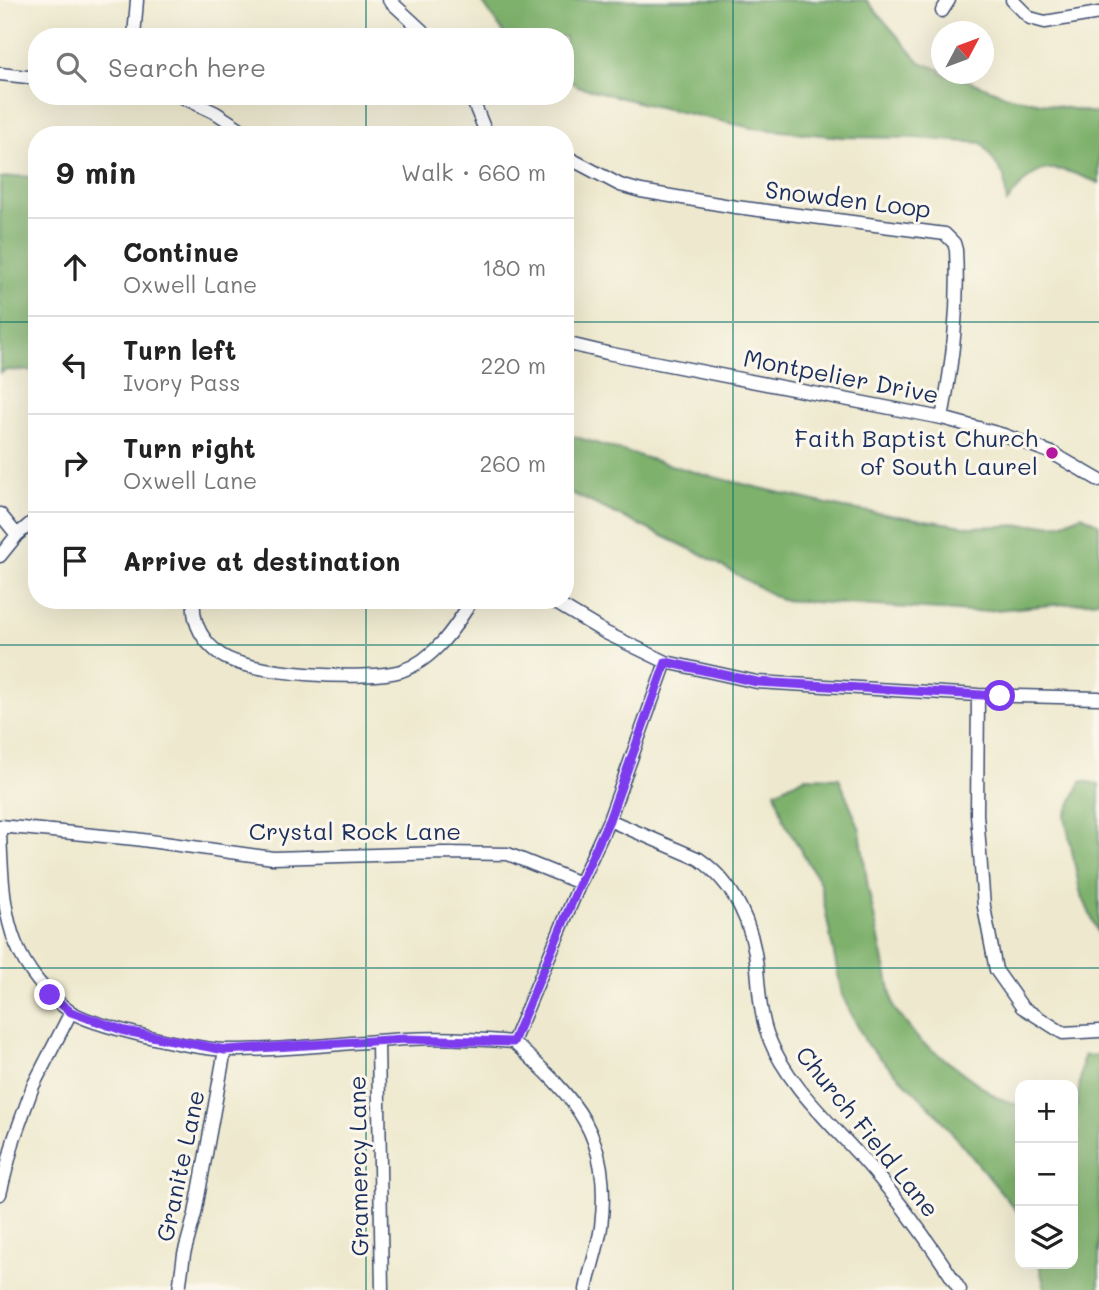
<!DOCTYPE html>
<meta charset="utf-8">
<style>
body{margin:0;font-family:Mali,sans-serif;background:#f2f2f2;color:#222}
.controls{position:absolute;right:21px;bottom:21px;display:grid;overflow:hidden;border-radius:14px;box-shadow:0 7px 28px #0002}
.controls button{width:63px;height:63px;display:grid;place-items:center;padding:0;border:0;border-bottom:2px solid #e0e0e0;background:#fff;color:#222;font:35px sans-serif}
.compass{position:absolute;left:931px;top:21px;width:63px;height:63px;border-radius:50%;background:#fff;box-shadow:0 7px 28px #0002;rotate:49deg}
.stop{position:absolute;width:21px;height:21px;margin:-16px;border:5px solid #7c3aed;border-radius:50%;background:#fff}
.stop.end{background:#7c3aed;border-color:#fff;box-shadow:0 2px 7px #0008}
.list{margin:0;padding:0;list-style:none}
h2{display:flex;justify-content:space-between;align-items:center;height:91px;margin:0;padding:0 28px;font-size:30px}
h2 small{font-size:23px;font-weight:400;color:#767676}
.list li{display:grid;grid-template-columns:46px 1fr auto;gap:21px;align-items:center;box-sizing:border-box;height:98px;padding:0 28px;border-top:2px solid #e0e0e0}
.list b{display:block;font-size:26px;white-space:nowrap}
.list p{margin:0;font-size:23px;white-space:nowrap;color:#767676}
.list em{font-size:23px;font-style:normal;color:#767676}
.icon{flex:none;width:38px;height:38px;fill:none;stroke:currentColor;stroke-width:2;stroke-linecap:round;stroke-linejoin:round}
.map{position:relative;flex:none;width:1099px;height:1290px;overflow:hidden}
.search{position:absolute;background:#fff;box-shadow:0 7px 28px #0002;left:28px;top:28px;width:546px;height:77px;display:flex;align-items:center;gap:18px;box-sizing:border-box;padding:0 24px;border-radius:28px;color:#767676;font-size:26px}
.panel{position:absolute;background:#fff;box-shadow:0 7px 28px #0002;left:28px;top:126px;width:546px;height:483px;border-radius:28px}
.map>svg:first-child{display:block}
.forest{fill:#7eb16c;stroke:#4c7065;stroke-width:2}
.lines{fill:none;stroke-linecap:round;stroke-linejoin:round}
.street-casing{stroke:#3b4b6f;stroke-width:15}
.street{stroke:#fff;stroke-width:12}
.route{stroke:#7c3aed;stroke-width:9}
.grid{fill:none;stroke:#0f766e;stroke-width:2;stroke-opacity:0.55}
.poi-dot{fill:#b5179e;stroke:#fbf7ec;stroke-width:2.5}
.labels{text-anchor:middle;stroke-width:6;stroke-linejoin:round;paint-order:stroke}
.street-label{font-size:24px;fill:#1b2f5e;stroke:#fbf7ec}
.poi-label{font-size:24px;fill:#1b2f5e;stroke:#fbf7ec;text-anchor:end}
</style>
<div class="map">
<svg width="1099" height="1290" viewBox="0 0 1099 1290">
<rect width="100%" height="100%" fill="#fbf7ec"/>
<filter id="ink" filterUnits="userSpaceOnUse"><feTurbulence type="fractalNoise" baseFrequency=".0143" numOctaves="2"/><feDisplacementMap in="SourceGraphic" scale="14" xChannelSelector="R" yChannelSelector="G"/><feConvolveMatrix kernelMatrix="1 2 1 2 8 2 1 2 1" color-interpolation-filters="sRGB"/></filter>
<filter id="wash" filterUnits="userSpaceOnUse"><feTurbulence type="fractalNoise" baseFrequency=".00686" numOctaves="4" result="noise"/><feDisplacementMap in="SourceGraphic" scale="28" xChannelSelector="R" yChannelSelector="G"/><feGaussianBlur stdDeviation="1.57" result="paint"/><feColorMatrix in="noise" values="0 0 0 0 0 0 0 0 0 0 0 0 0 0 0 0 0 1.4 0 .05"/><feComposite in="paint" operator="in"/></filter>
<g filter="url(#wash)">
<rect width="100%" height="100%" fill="#eee9ce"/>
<path class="forest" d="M481,0H866L920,62L941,70L942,74H950L1010,97L1099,114V183C1053,164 1038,159 1007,203L1004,176L982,143L916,138L842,137L752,128L645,104L577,86L565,77V37H510L503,32Z
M22,176L37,178V371L6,370L0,373V178Z
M565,434L701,474L844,508L971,527L1061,524L1082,515L1099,524V601L972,612L781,600L701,554L565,490Z
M805,777L839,778L860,830L868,888L894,1008L920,1041L996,1097L1020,1106V1215L935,1112L867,1045L842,995L820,883L785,823L775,792Z
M1081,781L1099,784V935L1080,891L1065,816Z
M1099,1055V1290H1045L1039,1264H1073V1107L1077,1106L1083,1056Z"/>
</g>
<g filter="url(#ink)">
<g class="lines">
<g class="street-casing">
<path id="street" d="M389,0L429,37
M1012,0L1030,18L1045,22L1099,13
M942,11L949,0
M134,37L137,0
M0,74L37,78
M180,96L216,113L250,135
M471,96L487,135
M565,156L620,185L641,191L736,207L945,234L954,243L956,250C959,309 953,360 942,418
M565,343L607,353L942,418L1004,435L1052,453L1099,480
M0,514L17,535
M0,556L17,535L37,518
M194,600C192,623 202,641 221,655C250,675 367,681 401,671C434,660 455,628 472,600
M551,600L606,633L666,662L757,682L978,695L1099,698
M978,695L977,814L984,907L996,970L1022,1007L1063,1033L1099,1031
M609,820L699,859C735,884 753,925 757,968C759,990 760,1014 768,1036C788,1087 833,1125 869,1166C903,1205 932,1246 960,1290
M0,826L135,839L273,858L443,853L508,854L580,883
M0,834C2,870 2,910 16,944C26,969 46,994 68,1010C92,1027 196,1049 227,1050C287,1051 348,1042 407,1039C443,1037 478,1039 513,1042C576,1098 612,1136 601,1227C598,1248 590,1269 586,1290
M378,1042L382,1290
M513,1042L580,883L609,820L666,662
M0,1194L14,1139L33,1086L71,1012
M179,1290L184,1254L195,1214L225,1050"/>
</g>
<use href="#street" class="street"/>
</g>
</g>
<g class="lines" filter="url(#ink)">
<path class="route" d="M50,995L71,1012L125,1031L225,1050L405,1039L513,1042L580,883L609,820L666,662L757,682L1000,696"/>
</g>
<path class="grid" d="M366,0V37M733,0V1290M366,96V135M0,322H37M565,322H1099M366,600V1290M0,645H1099M0,968H1099"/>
<circle class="poi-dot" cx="1052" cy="453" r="7"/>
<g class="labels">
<g class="street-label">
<text transform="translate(848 200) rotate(7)" y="8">Snowden Loop</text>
<text transform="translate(841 377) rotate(11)" y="8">Montpelier Drive</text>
<text x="355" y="840">Crystal Rock Lane</text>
<text transform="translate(867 1132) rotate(51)" y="8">Church Field Lane</text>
<text transform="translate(181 1166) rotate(-78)" y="8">Granite Lane</text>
<text transform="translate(359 1166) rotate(-91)" y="8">Gramercy Lane</text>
</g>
<g class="poi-label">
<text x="1038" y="447">Faith Baptist Church<tspan x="1038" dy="28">of South Laurel</tspan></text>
</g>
</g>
</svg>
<div class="controls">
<button>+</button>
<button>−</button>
<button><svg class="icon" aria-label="layers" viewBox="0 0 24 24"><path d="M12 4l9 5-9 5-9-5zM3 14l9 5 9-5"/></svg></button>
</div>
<svg class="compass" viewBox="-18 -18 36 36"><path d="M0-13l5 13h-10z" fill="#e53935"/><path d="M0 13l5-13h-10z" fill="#767676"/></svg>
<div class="stop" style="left:1000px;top:696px"></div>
<div class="stop end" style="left:50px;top:995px"></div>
<div class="search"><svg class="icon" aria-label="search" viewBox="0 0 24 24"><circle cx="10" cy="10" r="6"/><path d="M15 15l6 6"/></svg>Search here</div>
<section class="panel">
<h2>9 min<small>Walk · 660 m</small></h2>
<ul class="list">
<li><svg class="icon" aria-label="ahead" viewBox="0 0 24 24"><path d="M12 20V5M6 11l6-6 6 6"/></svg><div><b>Continue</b><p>Oxwell Lane</p></div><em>180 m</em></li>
<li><svg class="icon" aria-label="left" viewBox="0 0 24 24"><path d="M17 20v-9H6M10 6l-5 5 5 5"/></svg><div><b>Turn left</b><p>Ivory Pass</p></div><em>220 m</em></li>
<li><svg class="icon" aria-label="right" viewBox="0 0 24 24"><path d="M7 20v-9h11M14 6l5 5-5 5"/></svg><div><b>Turn right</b><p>Oxwell Lane</p></div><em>260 m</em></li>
<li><svg class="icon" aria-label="arrive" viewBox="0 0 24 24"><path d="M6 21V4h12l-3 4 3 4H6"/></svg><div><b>Arrive at destination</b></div></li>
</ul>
</section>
</div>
